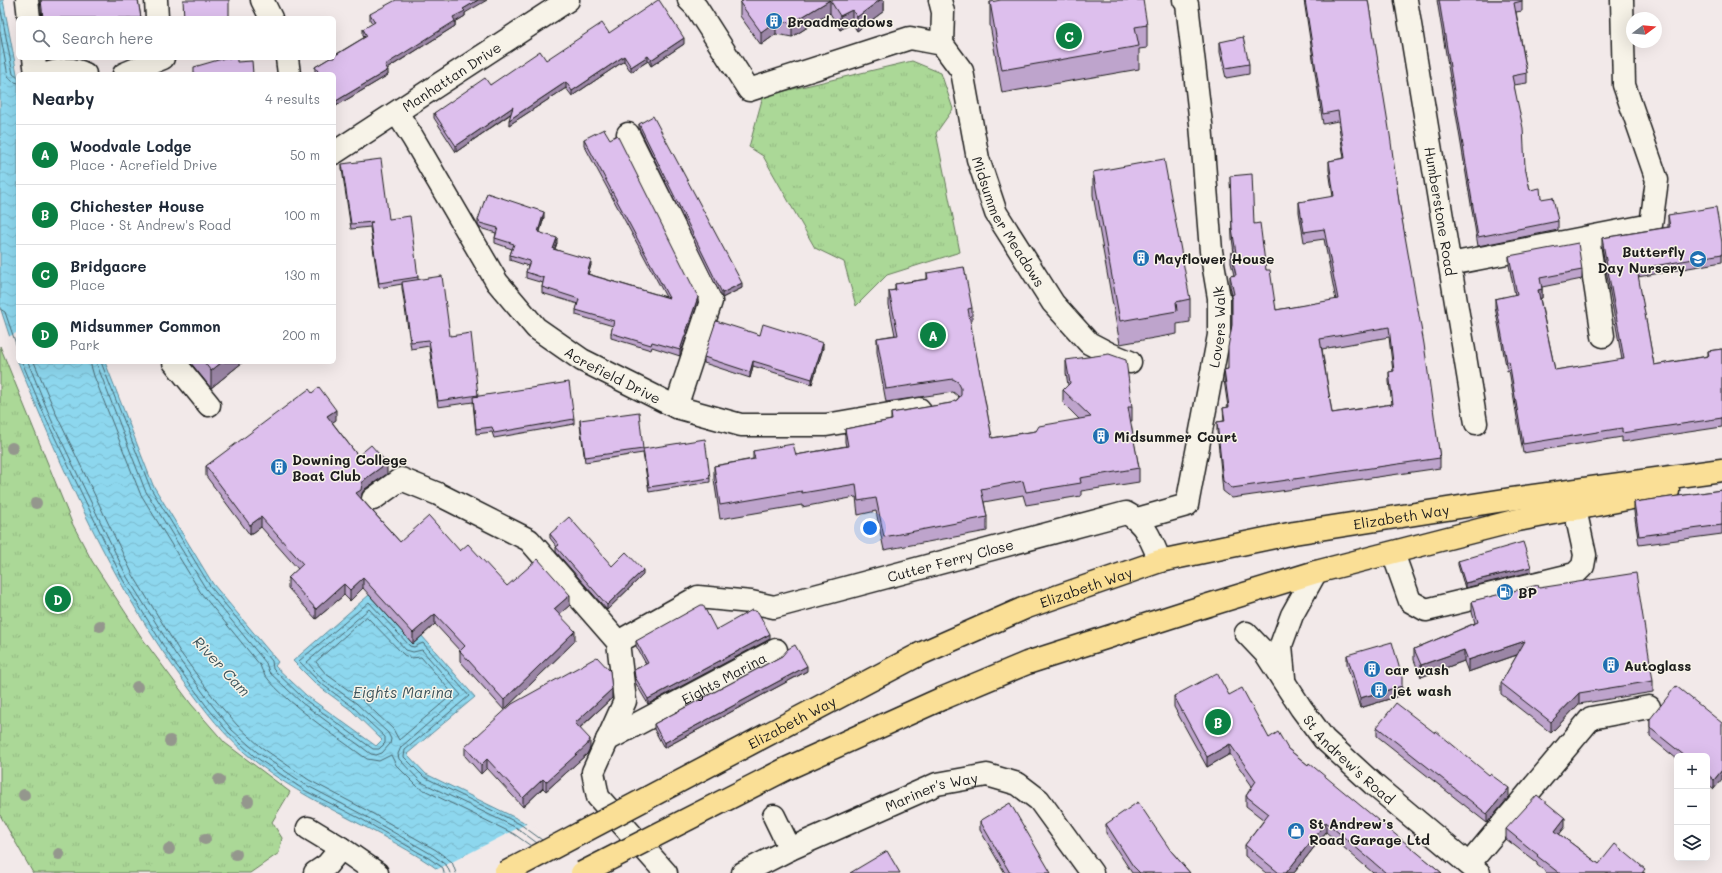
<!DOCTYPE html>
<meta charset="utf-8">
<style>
body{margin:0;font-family:Mali,sans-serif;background:#f2f2f3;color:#1f2937}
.controls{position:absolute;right:12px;bottom:12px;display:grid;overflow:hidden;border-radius:6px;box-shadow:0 4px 16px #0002}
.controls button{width:36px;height:36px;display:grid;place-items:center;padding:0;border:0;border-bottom:1px solid #e0e1e3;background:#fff;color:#1f2937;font:20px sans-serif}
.compass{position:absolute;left:1626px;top:12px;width:36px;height:36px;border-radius:50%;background:#fff;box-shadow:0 4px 16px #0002;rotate:74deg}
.you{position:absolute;left:870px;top:528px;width:14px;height:14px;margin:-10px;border:3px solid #fff;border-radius:50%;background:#1a73e8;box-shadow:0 0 0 6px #1a73e833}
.badge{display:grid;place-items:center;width:26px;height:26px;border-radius:50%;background:#0b8043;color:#fff;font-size:13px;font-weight:700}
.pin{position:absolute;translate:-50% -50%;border:2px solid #fff;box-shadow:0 1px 4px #0006}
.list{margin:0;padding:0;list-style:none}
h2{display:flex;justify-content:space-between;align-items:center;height:52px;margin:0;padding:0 16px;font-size:17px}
h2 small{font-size:13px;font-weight:400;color:#747a83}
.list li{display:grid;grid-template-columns:26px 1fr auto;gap:12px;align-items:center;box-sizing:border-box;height:60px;padding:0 16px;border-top:1px solid #e0e1e3}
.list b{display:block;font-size:15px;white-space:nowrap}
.list p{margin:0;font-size:13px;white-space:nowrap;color:#747a83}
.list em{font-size:13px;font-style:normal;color:#747a83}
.icon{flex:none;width:22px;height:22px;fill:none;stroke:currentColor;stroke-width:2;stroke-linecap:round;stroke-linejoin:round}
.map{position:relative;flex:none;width:1722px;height:873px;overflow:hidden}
.search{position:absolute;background:#fff;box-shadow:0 4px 16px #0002;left:16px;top:16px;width:320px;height:44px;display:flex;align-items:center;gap:10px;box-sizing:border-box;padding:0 14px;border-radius:6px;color:#747a83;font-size:15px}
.panel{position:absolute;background:#fff;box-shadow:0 4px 16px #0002;left:16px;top:72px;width:320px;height:292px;border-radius:6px}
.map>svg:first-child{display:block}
</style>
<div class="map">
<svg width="1722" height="873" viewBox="0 0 1722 873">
<defs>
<pattern id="grass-tufts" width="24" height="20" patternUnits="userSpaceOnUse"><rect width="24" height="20" fill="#abd897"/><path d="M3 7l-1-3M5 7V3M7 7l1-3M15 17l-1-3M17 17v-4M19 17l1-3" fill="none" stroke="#93b982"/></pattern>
<pattern id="water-waves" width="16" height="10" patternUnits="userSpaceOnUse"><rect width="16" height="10" fill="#8dd7ee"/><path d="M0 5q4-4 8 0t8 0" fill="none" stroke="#79b8cc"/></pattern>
</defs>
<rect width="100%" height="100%" fill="#f2e9e9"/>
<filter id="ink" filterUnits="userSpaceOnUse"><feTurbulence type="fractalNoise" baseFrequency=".025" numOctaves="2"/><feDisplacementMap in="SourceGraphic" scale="8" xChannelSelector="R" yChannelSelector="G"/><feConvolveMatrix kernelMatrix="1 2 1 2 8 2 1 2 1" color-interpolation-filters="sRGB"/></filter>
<g filter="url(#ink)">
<path fill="url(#grass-tufts)" stroke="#647a5a" d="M912 61 941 73 953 109 936 133 960 252 887 275 856 306 844 262 815 248 763 156 749 147 763 96Z
M0 346 72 523 92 561 142 638 191 704 225 743 290 792 272 822 282 838 279 853 250 873H33L0 815Z"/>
<path fill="url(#water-waves)" stroke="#608c9a" d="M0 0H3L18 79V362L0 307Z
M18 362H105L153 485 213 584 278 662 275 666 307 696 376 746 382 740 351 710 317 685 293 661 369 595 412 643 422 636 475 697 407 754 426 774 522 821 573 859 443 873C382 829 308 805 251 758 224 736 205 710 185 683 113 586 64 473 18 362Z"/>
<path fill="#f2e9e9" d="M18 332V353L14 355 8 337Z
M528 823 574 857 591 873H439L436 870Z"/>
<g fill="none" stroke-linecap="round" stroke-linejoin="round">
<path stroke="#496770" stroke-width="1" d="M0 5 13 74 18 78
M0 32 8 76 12 81 18 83
M0 309 5 312 18 350
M22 362 47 421 123 580 171 658 208 708 229 733 254 756 304 790 363 820 430 859 443 868 444 873
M28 362 51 419 127 577 176 655 212 705 232 730 257 752 306 785 365 816 433 855 447 866 450 873
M34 362 57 416 133 575 180 652 216 701 237 725 261 747 309 780 368 811 436 850 452 862 456 873
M90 362 94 376 140 493 201 593 260 665C265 689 345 743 367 759L379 761 391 755 396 765 418 787 514 834 531 846
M96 362 145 490 206 589 266 663 269 672 302 703 371 754 376 755 382 753 390 744 391 739 388 733 356 703 322 679 307 662 369 609 406 650 413 652 422 650 461 695 401 747 398 754 399 759 421 782 517 828 537 843
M101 362 150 487 210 586 272 661 273 669 304 699 373 749H379L385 743V737L353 707 319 682 299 661 369 602 410 646 414 647 423 643 469 696 405 750 404 757 424 777 520 824 542 840
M367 617 404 655 411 658 421 657 453 694 399 740 393 729 361 699 326 674 316 662Z"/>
<g stroke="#1c1c1c" stroke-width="25">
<g id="minor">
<path d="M27 0 29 18"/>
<path d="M156 0 157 18"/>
<path d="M262 0 271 18"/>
<path id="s1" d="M689 0 696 7 749 90 910 38 942 44 962 71 978 159 996 213 1053 303 1089 343 1110 354 1130 362"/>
<path d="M940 0 943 12 942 44"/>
<path id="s2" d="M1406 0 1476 423"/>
<path d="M34 58 36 74"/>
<path d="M287 58 289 74"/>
<path d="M46 74C61 70 71 67 85 74"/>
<path d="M124 74 163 58"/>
<path id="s3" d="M397 113 413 138 497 282 536 328 582 360 676 407 741 425H826L919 409"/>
<path d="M628 134 711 301 676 407"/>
<path id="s4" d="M334 153 568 0"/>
<path d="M1588 238 1603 336"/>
<path d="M1450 264 1651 225 1657 180 1624 85 1622 0"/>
<path d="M174 362 209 405"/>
<path d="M373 499 401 479 438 494 529 540 618 642 625 701 593 772 598 797 666 873"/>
<path id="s5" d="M1137 519 1187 505 1219 335V298L1211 251 1201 124 1187 4 1184 0"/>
<path d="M1393 553 1410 601 1426 610 1575 574 1583 566 1585 555 1575 509"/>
<path id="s6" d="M1246 633 1266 654 1301 708 1324 739 1373 784 1479 873"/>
<path id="s7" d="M618 642 698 597 751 602 774 607 1126 513C1146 523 1152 542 1160 561"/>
<path d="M1284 678 1281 645 1292 615 1316 572"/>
<path id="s8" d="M607 740 776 650"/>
<path d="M774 816 790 849"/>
<path d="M308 828 341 848 377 873"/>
<path d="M1469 864 1591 718 1649 707"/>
<path d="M315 873 327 865 341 848"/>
<path id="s9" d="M743 873 790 849 937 784 987 775 1018 784 1039 800 1092 873"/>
</g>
</g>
<g stroke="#1c1c1c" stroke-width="25">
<g id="major">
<path id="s10" d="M920 654 1027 607 1160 561 1294 533 1511 499 1722 470"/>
<path d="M941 699 1027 663 1186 612 1316 572 1518 520 1668 491"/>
</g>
</g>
<use href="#minor" stroke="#f7f3e8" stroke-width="22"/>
<use href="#major" stroke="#fadf96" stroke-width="22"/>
<g stroke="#1c1c1c" stroke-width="25" stroke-linecap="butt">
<g id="major-bridge">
<path id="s11" d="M505 873 920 654"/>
<path d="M582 873 786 769 941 699"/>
</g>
</g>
<use href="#major-bridge" stroke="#fadf96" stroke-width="22"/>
</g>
<g fill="#94978d">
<circle cx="12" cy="448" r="6"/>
<circle cx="36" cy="503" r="6"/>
<circle cx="100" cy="626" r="6"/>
<circle cx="137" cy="687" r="6"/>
<circle cx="170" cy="741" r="6"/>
<circle cx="219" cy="780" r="6"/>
<circle cx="24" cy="795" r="6"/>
<circle cx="248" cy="801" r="6"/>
<circle cx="205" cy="839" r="6"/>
<circle cx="169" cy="849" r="6"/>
<circle cx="59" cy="854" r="6"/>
<circle cx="236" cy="854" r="6"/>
</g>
<path fill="#bea4cc" stroke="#1c1c1c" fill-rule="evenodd" d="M40 0H138L141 18H42Z
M741 0H884V11L857 31 852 23 840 30 830 13 792 37 776 34 761 45 740 16V3L742 2Z
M1304 0H1368L1399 202 1440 458V468L1232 498 1223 491 1217 431V422L1224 421 1223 408 1228 407 1224 380V370L1228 369 1232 325V295L1230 286V276L1234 275 1231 263V253H1234L1232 238 1230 176 1254 224 1276 310 1336 300 1324 239 1304 242 1299 212V202L1333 197 1329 170V161L1344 158 1338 121 1323 124ZM1389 337 1393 372H1389V382L1392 404 1332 413 1322 349Z
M1437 0H1522V11L1516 12 1527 73V83L1514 85 1525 167 1530 190 1541 199 1558 221V230L1478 246Z
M990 2 1147 25V48L1139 49V69L1002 93 990 25Z
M465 13V16L455 22V26L387 69 388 75 336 106 334 103V74H316L315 72V67L365 37 363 35V29L373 24 370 20V14Z
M609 33 684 44 651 66 648 61 631 72 624 61 572 96 566 88 509 125 511 114 456 152 434 118V113L490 85Z
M1220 42 1249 64V74L1226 78 1220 52Z
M47 58H62L47 61Z
M70 58H86L80 59Z
M639 124 742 288 722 298 639 128Z
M584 139 698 302 680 356 652 347 651 350 611 338V333L613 326 576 315V310L578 304 542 293V287L543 283 526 278V272L528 266 510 260V255L512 249 495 243V238L496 233 480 228 478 225V220L544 217 540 232 557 243 555 249 591 265 588 274 666 297 584 145Z
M342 164 389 219 418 277V279L450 336 478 395V396L574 419V424L494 438 492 432 476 434 473 402 438 407 429 346 411 349 402 288V284L379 288 370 227 351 229 342 169Z
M1093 172 1190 299V322L1177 324V334L1120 344 1093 195Z
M1668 215 1722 243V262L1638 277 1654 365 1708 356V351L1722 349V427L1622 442V437L1523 453 1509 370 1507 371 1495 307V299L1515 295 1509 265V256L1582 270V279L1542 287V298H1540L1555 370 1622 360 1602 247V238L1668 227Z
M927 273 972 308V321L970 322 992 438 1036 431 1079 419 1063 403V390L1068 385 1066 373V360L1132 407V421H1130L1139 468V482L1081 491V496L1026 505 1023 495 984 502 987 517V531L884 550 876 511 858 515 856 497 802 507V505L720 519 714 479V466L753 459V451L796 455 846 446 845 442V429L891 420V413L951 403 957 400 959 397 958 396 953 392 886 402 877 352V338L895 335 889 305V291L895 290V284L927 279Z
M760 335 823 348 812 384 753 366 750 378 704 363V357Z
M190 362H243L211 388Z
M312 393 336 420 332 422 358 456 387 474 365 489 362 493 361 498 400 542 460 551 507 586 570 605 559 614 575 641 504 710 460 661V651L435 624 413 644 363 588 350 601 344 595 316 619 288 588V578L298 569 261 527 250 535 206 476V466Z
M580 420 643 449 710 478V482L649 492 643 453 585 462 580 425Z
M1722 490V534L1639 545 1634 512V502Z
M550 534 612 566 643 575 607 610 556 552V547H557L550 538Z
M1458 561 1531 572 1465 588 1458 565Z
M1539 588 1653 681V692L1579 704 1551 733 1501 694V683L1517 655 1468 672 1464 661 1421 677 1414 660V649L1475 623 1472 612V601Z
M716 630 770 639 648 704 635 682 634 670 646 664 636 646V641Z
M1347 655 1402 695 1360 708 1347 665Z
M782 656 807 671 664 748 654 729V724Z
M1229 695 1269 738 1288 749 1308 765 1442 873H1373L1326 832 1294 873H1266L1245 856V845L1264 820 1246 806V796L1252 786 1230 754 1207 767 1174 707V696Z
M612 698 580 728 590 748 587 754 546 791 543 788 523 807 487 768 481 774 465 756V747Z
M1650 719 1722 723 1714 789 1707 783V756H1677V759L1650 737Z
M1377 727 1509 797 1487 823 1377 736Z
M980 821 1051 873H1005L980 830Z
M1106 824 1171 851 1190 873H1132L1106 833Z
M1565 827 1559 834 1599 864 1645 873H1547L1537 865V863L1506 839V829Z"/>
<path fill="#9b86a6" stroke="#1c1c1c" d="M478 0H487L465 13V16L455 22V26L385 70V65L453 17 463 9Z
M830 0V13L792 37V23Z
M880 0H884V11L857 31V17Z
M852 10V23L840 30V16Z
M776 21V34L761 45V32Z
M684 38V44L651 66V60Z
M624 56V61L572 96V91Z
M648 56V61L631 72V67Z
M388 70V75L336 106V101Z
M566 82V88L509 125V120Z
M513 107V112L456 152V146Z
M544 212V217L538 237V232Z
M557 238V243L553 254V249Z
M591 260V265L587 279V274Z
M742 283V288L722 298V293Z
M1542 289V298L1538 299V290Z
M698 297V302L680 356V350Z
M823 343V348L812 384V379Z
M753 361V366L750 378V372Z
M222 362H243L211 388V371Z
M336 410V420L327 426V416Z
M387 463V474L365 489 362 493 361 500 356 493 362 483 365 479Z
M261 517V527L250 535V525Z
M1531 567V572L1465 588V583Z
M643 570V575L607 610V605Z
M363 578V588L350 601V590Z
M344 584V595L316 619V609Z
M570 595V605L554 619V609Z
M435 614V624L413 644V633Z
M575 631V641L504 710V700Z
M770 634V639L648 704V699Z
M1525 641V652L1468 672V660Z
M1464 650V661L1421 677V665Z
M807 666V671L664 748V743Z
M1402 686V695L1360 708V698Z
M612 689V698L575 732V723Z
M1579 693V704L1551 733V722Z
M590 739V748L587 754 546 791V782Z
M1230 744V754L1207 767V757Z
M487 759V768L481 774V765Z
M1722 770V779L1714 789V780Z
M543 779V788L523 807V798Z
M1509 788V797L1487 823V814Z
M1565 818V827L1555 840V831Z
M1326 822V832L1294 873H1286Z"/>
<path fill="#ddbfed" stroke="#1c1c1c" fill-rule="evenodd" d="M41 0H138L141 18H43Z
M183 0H229V18H184Z
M396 0H478L463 9 465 11 453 17 455 21 385 65 388 70 336 101 334 98V74H320L315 67 330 58H334V56L367 36 363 29 375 22 370 14Z
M658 0H659L684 38 651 60 648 56 631 67 624 56 572 91 566 82 509 120 513 107 456 146 434 113 485 78 490 85 540 51 546 60 602 23 609 33Z
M744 0H830L792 23 776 21 761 32 740 3Z
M830 0H880L857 17 852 10 840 16Z
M1001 0H1143L1147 25 1135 27 1139 46 1002 70 990 2Z
M1305 0H1368L1390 135 1399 202 1424 344 1440 458 1232 488 1223 481 1217 422 1225 421 1223 408 1229 407 1224 370 1228 369V347L1232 325V295L1234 294 1230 276 1236 275 1231 253H1236L1232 228 1230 176 1252 174 1254 224 1260 223 1266 270H1270L1276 310 1338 299 1324 229 1304 232 1299 202 1334 196 1329 161 1345 158 1338 111 1323 114ZM1389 327 1394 371 1389 372 1393 404 1332 413 1320 339Z
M1439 0H1522V1L1514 3 1527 73 1512 76 1523 128 1525 167 1530 190 1540 188 1541 199 1553 197 1558 221 1478 237Z
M1243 37 1249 64 1226 68 1220 42Z
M225 58H237V62L252 61 253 74H194V67Z
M653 116 742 283 722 293 639 124Z
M604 129 610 139 617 135 698 297 680 350 652 342 651 345 611 333 614 321 576 310 579 299 542 287 544 278 526 272 530 261 510 255 514 244 495 238 498 228 480 223 478 220 487 193 544 212 538 232 557 238 553 249 591 260 587 274 669 298 584 139Z
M381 159 389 219 410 216 418 277 379 283 370 222H373L351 224 342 164Z
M1164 159 1190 299 1176 302 1177 311 1120 321 1093 172Z
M1716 207 1722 243V254L1637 269 1654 365 1709 356 1708 351 1722 349V418L1622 433V428L1523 444 1509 361 1507 362 1495 299 1517 294 1509 256 1578 243 1582 270 1540 278 1542 289 1538 290 1555 370 1624 359 1602 238 1670 227 1668 215Z
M964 267 972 308 968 309 992 438 1036 431 1039 426 1091 417 1063 390 1070 383 1066 360 1109 354 1126 360 1132 407H1128L1139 468 1080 478 1081 483 1026 492 1023 481 981 489 987 517 884 537 876 498 858 501 856 484 802 493V491L720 505 714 466 755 459 753 451 793 444 796 455 848 446 845 429 892 420 891 413 951 403 957 400 961 395V388L958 382 953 379 886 389 877 338 898 335 889 291 896 290 895 284 928 279 927 273Z
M442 276 450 336 471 333 478 395 438 401 429 340 411 342 402 282Z
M716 321 760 335 763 324 823 343 812 379 753 361 750 372 704 357Z
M204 362H222L211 371Z
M569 382 574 419 494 433 492 427 476 429 473 397Z
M319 387 336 410 327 416 358 456 371 445 387 463 365 479 362 483 361 490 356 493 400 542 429 516 460 551 468 544 507 586 538 559 570 595 554 609 575 631 504 700 460 651 465 646 435 614 413 633 363 578 350 590 344 584 316 609 288 578 303 564 261 517 250 525 206 466 309 389 312 393Z
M639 412 643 449 705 439 710 478 649 487 643 449 585 457 580 420Z
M1722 490V525L1639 536 1634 502Z
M569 517 612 566 626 552 643 570 607 605 556 547 559 545 550 534Z
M1523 542 1531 567 1465 583 1458 561Z
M1636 573 1653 681 1579 693 1551 722 1501 683 1525 641 1468 660 1464 650 1421 665 1414 649 1478 622 1472 601 1538 585 1539 588Z
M701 605H703L716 630 752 610 758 612 770 634 648 699 635 677 634 670 648 663 636 641Z
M1392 642 1402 677V686L1360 698 1347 655Z
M795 645 807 666 664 743 654 724 782 656 788 649Z
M597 657 610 671 612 689 575 723 590 739 587 745 546 782 543 779 523 798 487 759 481 765 465 747 512 704Z
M1217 673 1229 695 1242 688 1269 738 1278 732 1288 749 1308 765 1309 763 1442 873H1386L1326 822 1286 873H1279L1245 845 1269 814 1246 796 1256 781 1230 744 1207 757 1174 696Z
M1676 686 1722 723V770L1714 780 1707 774V756H1685L1650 728V719Z
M1396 703 1435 733 1436 731 1489 775 1490 774 1509 788 1487 814 1377 727Z
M1537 795 1565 818 1555 831 1599 864 1615 844 1645 869 1642 873H1559L1537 856 1538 855 1506 829Z
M1138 802 1171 851 1190 873H1140L1133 866 1106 824Z
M1010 803 1051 873H1010L980 821Z
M887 851 900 873H850Z"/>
</g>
<defs>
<g id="building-disc" transform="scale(0.9)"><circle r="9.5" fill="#1f6fb2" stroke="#f7f3e8"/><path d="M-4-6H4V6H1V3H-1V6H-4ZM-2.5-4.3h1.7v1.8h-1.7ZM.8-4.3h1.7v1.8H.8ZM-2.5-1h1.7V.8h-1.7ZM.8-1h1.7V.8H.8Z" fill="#fff"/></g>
<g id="school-disc" transform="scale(0.9)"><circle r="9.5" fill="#1f6fb2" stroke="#f7f3e8"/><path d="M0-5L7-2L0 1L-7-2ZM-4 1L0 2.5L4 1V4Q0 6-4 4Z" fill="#fff"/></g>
<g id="fuel-disc" transform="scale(0.9)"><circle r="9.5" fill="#1f6fb2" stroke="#f7f3e8"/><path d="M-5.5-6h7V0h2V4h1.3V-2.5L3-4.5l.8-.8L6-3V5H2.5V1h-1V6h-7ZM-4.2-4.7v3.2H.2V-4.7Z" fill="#fff"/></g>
<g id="shop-disc" transform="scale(0.9)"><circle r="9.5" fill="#1f6fb2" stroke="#f7f3e8"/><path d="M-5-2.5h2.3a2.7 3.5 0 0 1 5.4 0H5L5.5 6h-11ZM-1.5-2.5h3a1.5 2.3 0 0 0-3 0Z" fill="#fff"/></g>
</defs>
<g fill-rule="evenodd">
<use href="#building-disc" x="774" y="21"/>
<use href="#building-disc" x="1141" y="258"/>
<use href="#school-disc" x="1698" y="259"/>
<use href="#building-disc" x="1101" y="436"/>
<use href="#building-disc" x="279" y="467"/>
<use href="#fuel-disc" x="1505" y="592"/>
<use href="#building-disc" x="1611" y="665"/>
<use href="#building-disc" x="1372" y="669"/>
<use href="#building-disc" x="1379" y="690"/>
<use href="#shop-disc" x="1296" y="831"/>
</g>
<g text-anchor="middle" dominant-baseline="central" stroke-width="3" stroke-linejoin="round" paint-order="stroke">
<g font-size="14" font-weight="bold" fill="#1c1c1c" stroke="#f7f3e8" text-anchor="start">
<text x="787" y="21">Broadmeadows</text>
<text x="1685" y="251" text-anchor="end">Butterfly<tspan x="1685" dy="16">Day Nursery</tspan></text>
<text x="1154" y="258">Mayflower House</text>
<text x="1114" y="436">Midsummer Court</text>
<text x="292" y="459">Downing College<tspan x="292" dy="16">Boat Club</tspan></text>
<text x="1518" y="592">BP</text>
<text x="1624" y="665">Autoglass</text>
<text x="1385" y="669">car wash</text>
<text x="1392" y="690">jet wash</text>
<text x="1309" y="823">St Andrew’s<tspan x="1309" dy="16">Road Garage Ltd</tspan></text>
</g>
<g font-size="14" fill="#1c1c1c" stroke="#f7f3e8">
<text stroke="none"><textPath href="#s4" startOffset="140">Manhattan Drive</textPath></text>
<text stroke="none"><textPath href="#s2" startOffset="214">Humberstone Road</textPath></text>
<text stroke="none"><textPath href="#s1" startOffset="503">Midsummer Meadows</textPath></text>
<text stroke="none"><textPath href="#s5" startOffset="233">Lovers Walk</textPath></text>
<text stroke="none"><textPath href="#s3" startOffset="347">Acrefield Drive</textPath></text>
<text stroke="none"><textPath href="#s10" startOffset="503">Elizabeth Way</textPath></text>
<text stroke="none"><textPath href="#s7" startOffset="351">Cutter Ferry Close</textPath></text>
<text stroke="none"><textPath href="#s10" startOffset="179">Elizabeth Way</textPath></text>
<text stroke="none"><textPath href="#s8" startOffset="132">Eights Marina</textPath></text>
<text stroke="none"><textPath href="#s11" startOffset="324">Elizabeth Way</textPath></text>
<text stroke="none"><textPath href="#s6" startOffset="164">St Andrew's Road</textPath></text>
<text stroke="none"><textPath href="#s9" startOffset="206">Mariner's Way</textPath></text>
</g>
<g font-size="15" font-style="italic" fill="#3e545b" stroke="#f7f3e8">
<text transform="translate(222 666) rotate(47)">River Cam</text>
<text x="403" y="692">Eights Marina</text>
</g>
</g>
</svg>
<div class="controls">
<button>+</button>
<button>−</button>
<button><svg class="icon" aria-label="layers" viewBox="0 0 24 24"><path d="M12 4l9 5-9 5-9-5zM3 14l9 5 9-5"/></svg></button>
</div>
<svg class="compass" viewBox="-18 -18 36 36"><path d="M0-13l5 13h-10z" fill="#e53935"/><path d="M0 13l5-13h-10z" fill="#747a83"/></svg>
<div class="you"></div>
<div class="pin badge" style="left:933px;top:335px">A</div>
<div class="pin badge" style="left:1218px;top:722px">B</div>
<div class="pin badge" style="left:1069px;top:36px">C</div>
<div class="pin badge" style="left:58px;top:599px">D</div>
<div class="search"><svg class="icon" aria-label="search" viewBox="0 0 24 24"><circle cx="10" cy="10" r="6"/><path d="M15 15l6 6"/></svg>Search here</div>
<section class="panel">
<h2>Nearby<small>4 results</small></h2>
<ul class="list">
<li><span class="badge">A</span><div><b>Woodvale Lodge</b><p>Place · Acrefield Drive</p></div><em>50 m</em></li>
<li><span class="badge">B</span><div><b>Chichester House</b><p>Place · St Andrew's Road</p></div><em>100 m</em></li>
<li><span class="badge">C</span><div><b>Bridgacre</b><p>Place</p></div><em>130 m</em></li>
<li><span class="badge">D</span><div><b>Midsummer Common</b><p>Park</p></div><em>200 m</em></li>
</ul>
</section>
</div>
